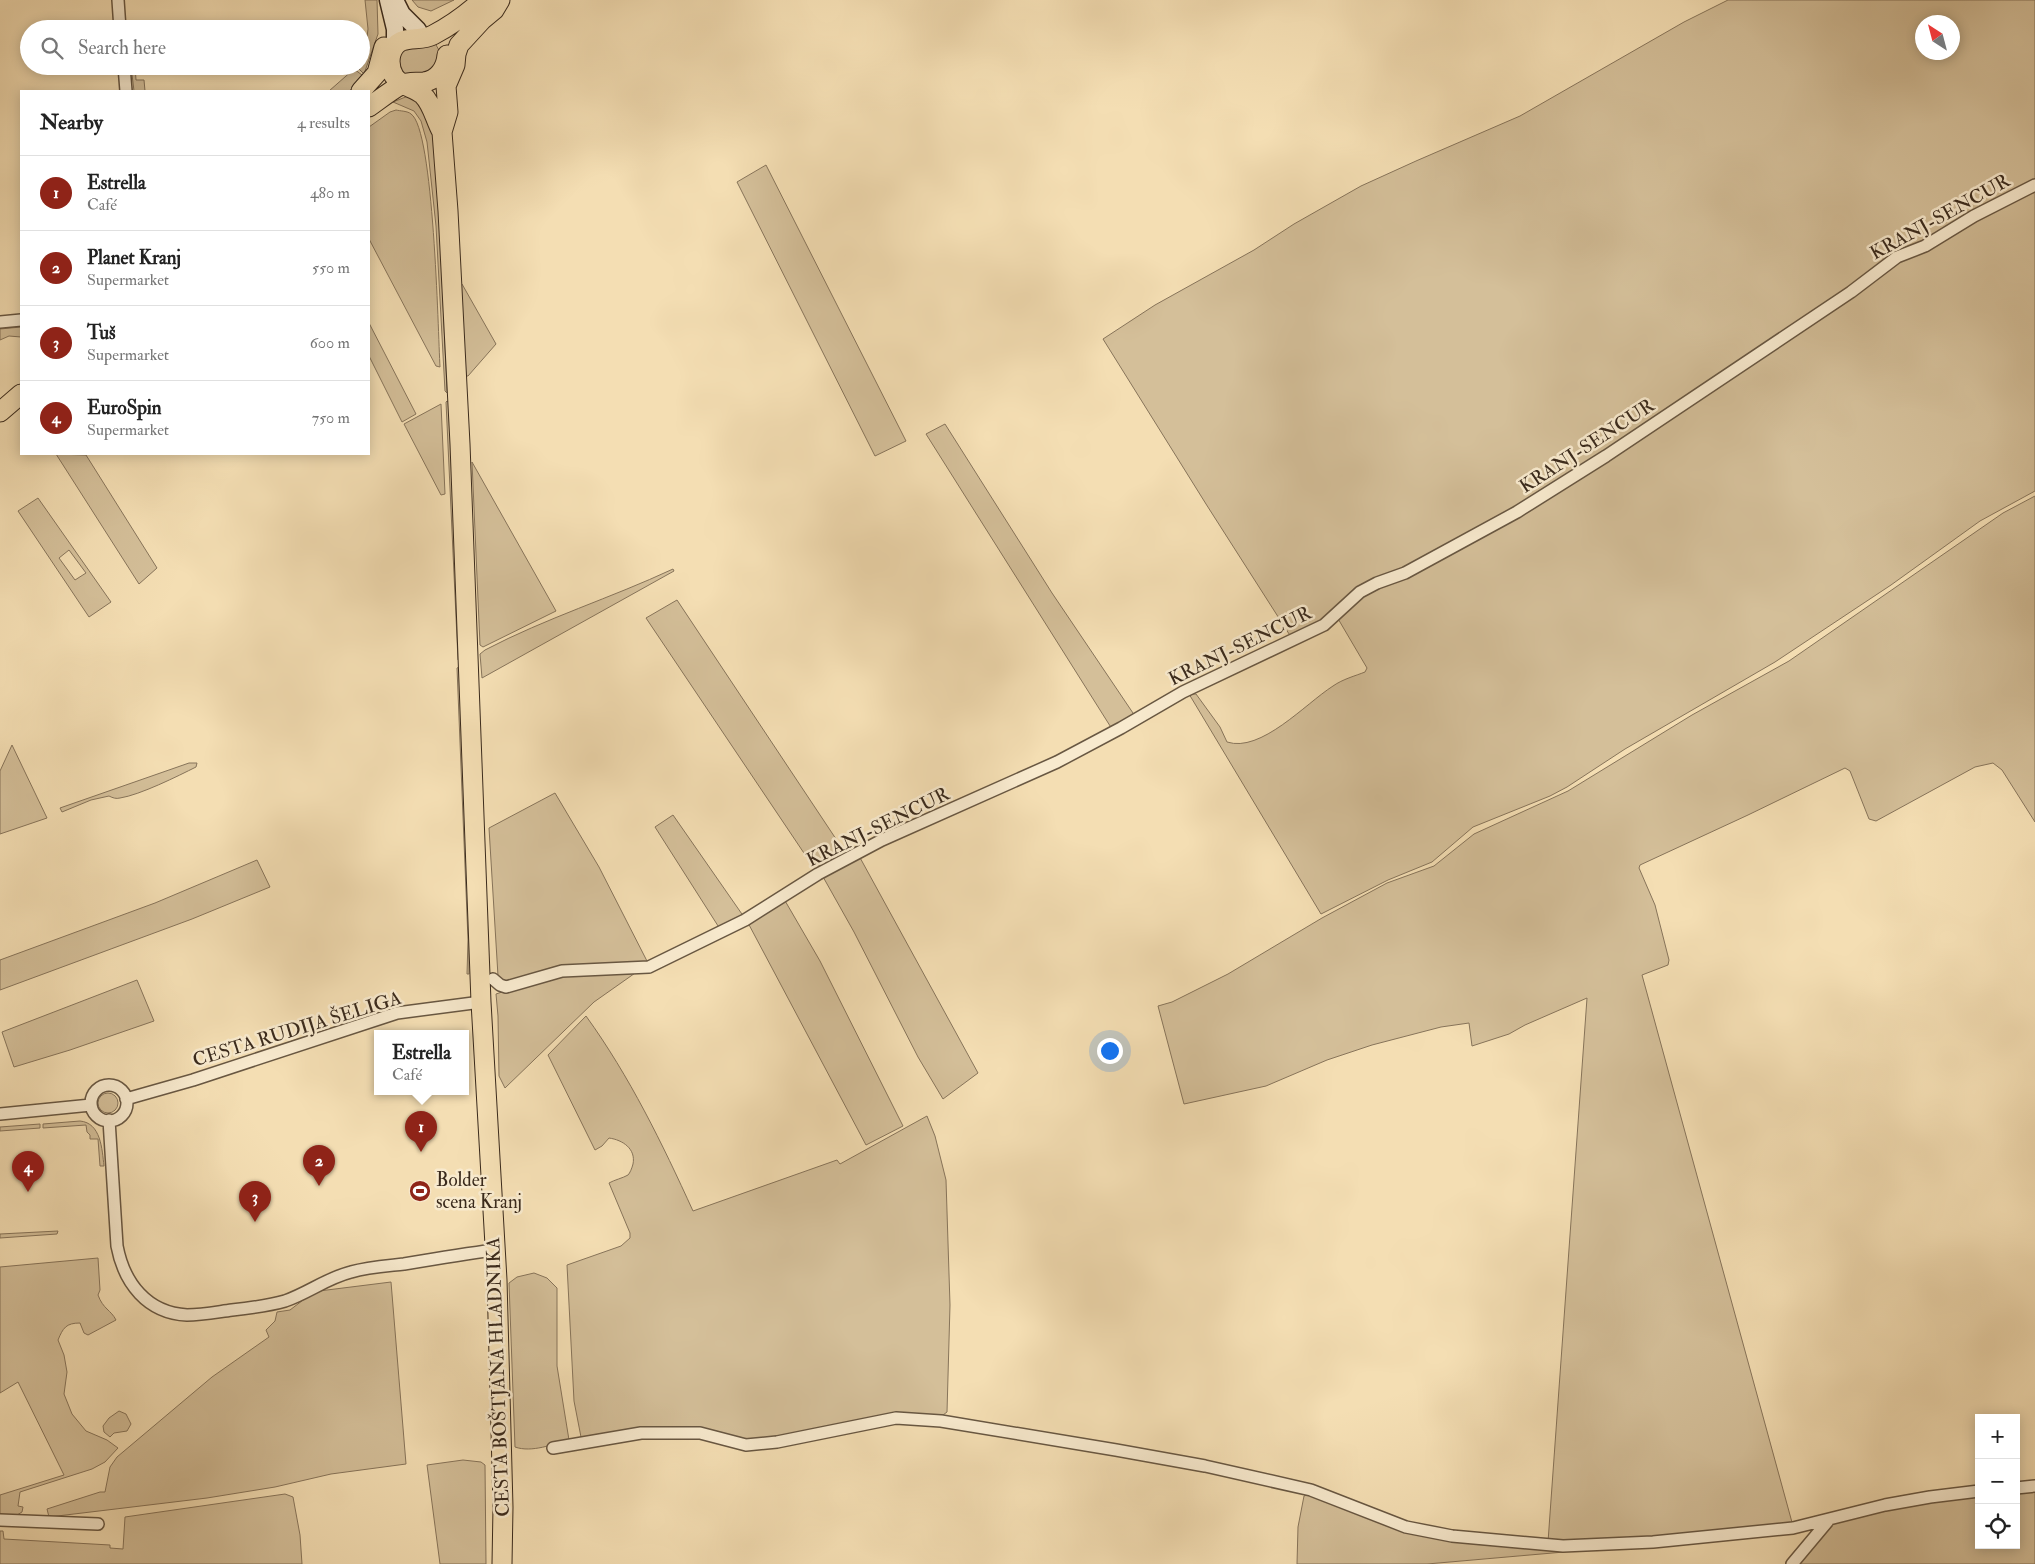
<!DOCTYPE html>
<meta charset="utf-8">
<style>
body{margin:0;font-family:"IM FELL Double Pica",serif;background:#f6f6f6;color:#222}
.controls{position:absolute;right:15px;bottom:15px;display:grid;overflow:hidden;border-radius:0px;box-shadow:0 2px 12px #0003}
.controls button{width:45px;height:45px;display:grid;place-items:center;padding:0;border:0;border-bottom:1px solid #e0e0e0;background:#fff;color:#222;font:25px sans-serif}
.compass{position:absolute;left:1915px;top:15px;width:45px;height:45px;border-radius:50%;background:#fff;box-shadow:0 2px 12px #0003;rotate:324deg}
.you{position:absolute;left:1109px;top:1050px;width:18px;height:18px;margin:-12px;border:4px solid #fff;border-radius:50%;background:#1a73e8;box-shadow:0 0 0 8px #1a73e833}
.badge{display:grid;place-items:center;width:32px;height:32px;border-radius:50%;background:#8f2418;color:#fff;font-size:16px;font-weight:700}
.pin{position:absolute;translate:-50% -41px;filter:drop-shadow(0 1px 2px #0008)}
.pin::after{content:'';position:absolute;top:26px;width:18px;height:15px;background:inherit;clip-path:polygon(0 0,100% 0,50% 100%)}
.popup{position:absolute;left:374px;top:1030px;width:95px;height:65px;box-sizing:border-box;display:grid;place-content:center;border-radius:0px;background:#fff;filter:drop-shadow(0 1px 4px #0005);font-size:16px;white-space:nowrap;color:#767676}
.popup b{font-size:19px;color:#222}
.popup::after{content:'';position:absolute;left:50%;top:100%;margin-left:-10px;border:10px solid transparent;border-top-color:#fff}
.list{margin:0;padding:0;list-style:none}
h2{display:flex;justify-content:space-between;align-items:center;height:65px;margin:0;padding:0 20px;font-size:21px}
h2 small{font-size:16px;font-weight:400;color:#767676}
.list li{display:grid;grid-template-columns:32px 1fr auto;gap:15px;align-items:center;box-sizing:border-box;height:75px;padding:0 20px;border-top:1px solid #e0e0e0}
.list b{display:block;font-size:19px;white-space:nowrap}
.list p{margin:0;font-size:16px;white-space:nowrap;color:#767676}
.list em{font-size:16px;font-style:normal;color:#767676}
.icon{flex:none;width:28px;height:28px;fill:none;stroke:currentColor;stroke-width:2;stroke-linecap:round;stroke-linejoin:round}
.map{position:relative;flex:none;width:2035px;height:1564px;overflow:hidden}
.search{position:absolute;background:#fff;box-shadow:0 2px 12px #0003;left:20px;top:20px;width:350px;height:55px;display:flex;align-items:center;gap:12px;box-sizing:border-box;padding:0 18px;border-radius:28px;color:#767676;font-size:19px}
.panel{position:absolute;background:#fff;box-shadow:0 2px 12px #0003;left:20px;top:90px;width:350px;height:365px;border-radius:0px}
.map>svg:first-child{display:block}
</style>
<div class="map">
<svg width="2035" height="1564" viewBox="0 0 2035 1564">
<rect width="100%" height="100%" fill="#f4deb3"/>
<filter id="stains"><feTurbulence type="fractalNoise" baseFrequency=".004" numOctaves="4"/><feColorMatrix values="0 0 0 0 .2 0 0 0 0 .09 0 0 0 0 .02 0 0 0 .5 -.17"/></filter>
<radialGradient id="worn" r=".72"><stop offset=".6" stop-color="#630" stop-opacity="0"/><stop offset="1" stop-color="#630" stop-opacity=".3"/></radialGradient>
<path fill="#d4bf99" stroke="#87745a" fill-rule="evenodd" d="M365 0H377L378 34 364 74 356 66H361V50L367 37 368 29Z
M412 0H454L431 11 418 7Z
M1728 0H2035V491L1980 521 1891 585 1775 662 1625 749 1567 787 1550 796 1473 827 1432 862 1388 880 1321 914 1189 694H1196L1220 727 1227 742C1261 753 1305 704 1333 686 1343 679 1355 676 1365 672L1367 668 1337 617 1330 615 1291 637 1206 504 1103 339 1155 305 1254 250 1294 224 1361 186 1416 161 1520 116 1684 22ZM1922 22H1952V52H1922Z
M435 43 440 52 434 71 401 76 397 53 400 48Z
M131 66H135L136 80H144L145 91H134Z
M354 69 362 75 361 80 349 91H329Z
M408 96 419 99 436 139 447 393 445 391 436 226 427 142 421 121 414 111 393 102Z
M396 110C400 111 408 111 411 114 434 129 438 331 440 367L436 366 369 239V127L390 112Z
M766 165 906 441 875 456 737 182Z
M459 284H462L496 344 468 376H466Z
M369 323 416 414 402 422 369 356Z
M21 327V337L9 336 0 340V329Z
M447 401 449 402 460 659 458 660 446 402Z
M441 404 445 494 441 495 404 424Z
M945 424 1052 593 1135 716 1112 729 926 434Z
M56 454 86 455 157 568 139 584Z
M472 462 556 611 483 647 480 645Z
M2035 496V822L2002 770 1993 763 1975 767 1876 821 1869 819 1850 771 1845 768 1748 815 1640 865 1639 868 1655 905 1669 960 1668 965 1642 975 1793 1526 1681 1536 1548 1542 1587 998 1525 1025 1509 1034 1472 1046 1469 1023 1441 1027 1372 1045 1327 1060 1266 1086 1184 1104 1158 1006 1172 1002 1228 974 1322 918 1387 883 1434 866 1474 834 1568 791 1692 715 1789 661 2003 513Z
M38 498 111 602 89 617 18 511ZM69 550 86 573 75 580 59 558Z
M673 569 674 571 482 678 480 654 485 650C546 618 611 598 673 569Z
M677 600 846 854 816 871 646 618Z
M459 667 461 669 469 909V974H467L468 940 457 668Z
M12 745 47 818 0 834V771Z
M189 763H197L196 767C178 776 140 795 120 798 116 799 113 798 109 796L91 800 62 812 60 808Z
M555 793 599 867 648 963 508 984 498 976 489 828Z
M673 815 744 917 720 929 655 827Z
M858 854 978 1073 943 1099 918 1057 854 932 822 875Z
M257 860 270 887 192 919 0 990V960L155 903Z
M784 899 820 961 903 1126 866 1145 747 921Z
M638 971 594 1002 505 1088 499 1076 498 1016 496 994 550 976Z
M137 980 154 1021 70 1050 14 1067 2 1032Z
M586 1016C630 1077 662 1143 693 1211L837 1160 840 1164 927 1116 935 1136 946 1180 950 1305 947 1412 939 1418 879 1425 777 1447 701 1437 607 1435 581 1437 574 1401 567 1265 621 1246 630 1238V1233L609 1183C614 1180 623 1178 628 1175 630 1173 632 1168 633 1164 636 1149 623 1140 609 1138L602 1146 595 1150 548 1055Z
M98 1103a10 10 0 1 1 20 0a10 10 0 1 1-20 0Z
M80 1121C101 1123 102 1149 104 1166H100L98 1139H90V1135L87 1132 86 1125 43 1128V1124Z
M40 1124V1128L0 1131V1127Z
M58 1231 57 1234 0 1238V1234Z
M98 1258 100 1290 98 1295C103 1309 111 1310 116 1320L88 1335 84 1333 80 1323C66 1323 63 1328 58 1340L64 1355 67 1372 64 1394 72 1414 86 1431 107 1440 118 1448 105 1462 92 1469 20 1492 18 1506 23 1507 22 1512 17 1515H0V1495L64 1475 18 1382 0 1393V1267Z
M534 1273 547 1278 557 1288V1366L569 1440C553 1444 532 1453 515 1447L509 1283 517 1277Z
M391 1282 406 1464 331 1474 275 1487 207 1498 49 1517 47 1509 100 1492H105L110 1467 117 1457 212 1377 269 1337 266 1330 275 1321 277 1312 290 1310 311 1294 319 1291Z
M119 1411 126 1414 131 1424 127 1431 114 1433 110 1437 104 1432 103 1426 109 1418Z
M463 1460 481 1462 485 1465 486 1564H440L427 1465Z
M2035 1489V1564H1796L1824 1531 1835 1522 1881 1509 1979 1494V1545H2016V1491Z
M285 1494 293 1497 300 1535 302 1564H0V1531H3L4 1539 110 1545V1548L123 1549 125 1517Z
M1308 1494 1413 1532 1559 1549 1564 1552 1427 1564H1297L1298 1527 1304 1496Z"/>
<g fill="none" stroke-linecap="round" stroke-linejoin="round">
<g stroke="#685742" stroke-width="14">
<path id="street" d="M118 0 120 29
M124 66 126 91
M0 322 21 320
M493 979 500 985 506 987 562 971 649 967 745 920 818 874 882 840 1057 762 1121 728 1183 692 1324 625 1360 592 1377 583 1405 573 1517 512 1606 456 1851 292 1897 257 1925 246 1974 216 2035 185
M91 1103a18 18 0 1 1 36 0a18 18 0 1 1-36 0Z
M126 1099 193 1080 397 1013 481 1002
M0 1114 91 1105
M109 1120 117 1246C124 1283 147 1313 187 1315 202 1315 217 1312 232 1310 250 1308 268 1306 285 1301 308 1293 327 1278 351 1272 368 1267 386 1266 404 1264 434 1259 464 1254 494 1250
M553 1448 641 1433H700L746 1445 777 1442 896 1418 941 1421 1116 1450 1205 1466 1311 1490 1406 1527 1452 1536 1563 1546 1653 1542 1793 1528 1885 1505 1930 1497 1979 1491
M2016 1488 2035 1486
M0 1520 98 1524
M1792 1564 1828 1521"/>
</g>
<g stroke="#3a2a1c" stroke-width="19">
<path id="secondary" d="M388 0 395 29V46
M395 0 402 14 418 30"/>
</g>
<g stroke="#3a2a1c" stroke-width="21">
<path id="primary" d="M500 0 494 10 482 20 459 45 456 54 455 65 446 86 448 112 442 132 448 211 460 444 481 1002 497 1280 503 1507 502 1564
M361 91 377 73 384 47
M369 107C379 100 390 91 401 85 409 81 415 83 424 82 438 80 446 68 447 55
M442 132C435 120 433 105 423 95 414 87 401 87 394 76 390 69 389 62 391 54 398 32 418 43 433 35 450 26 467 14 481 1
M0 412 21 394"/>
</g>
<use href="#street" stroke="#f8eace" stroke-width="11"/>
<use href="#secondary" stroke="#f8eace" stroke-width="16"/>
<use href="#primary" stroke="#f4deb3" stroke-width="19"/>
</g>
<defs>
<g id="stadium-disc" transform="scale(1.125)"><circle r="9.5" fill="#8f2418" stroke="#f8eace"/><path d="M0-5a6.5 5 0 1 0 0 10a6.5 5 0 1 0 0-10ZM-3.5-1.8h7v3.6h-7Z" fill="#fff"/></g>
</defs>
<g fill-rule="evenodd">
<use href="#stadium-disc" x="420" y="1191"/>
</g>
<g text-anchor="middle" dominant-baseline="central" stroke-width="5" stroke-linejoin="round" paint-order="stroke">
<g font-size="19" fill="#3a2a1c" stroke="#f8eace">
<text transform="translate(1940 217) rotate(-29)">KRANJ-SENCUR</text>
<text transform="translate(1587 446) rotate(-33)">KRANJ-SENCUR</text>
<text transform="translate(1240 646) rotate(-26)">KRANJ-SENCUR</text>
<text transform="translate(878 827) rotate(-26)">KRANJ-SENCUR</text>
<text transform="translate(297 1029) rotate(-17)">CESTA RUDIJA ŠELIGA</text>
<text transform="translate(498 1377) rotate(-92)">CESTA BOŠTJANA HLADNIKA</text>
</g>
<g font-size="19" fill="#3a2a1c" stroke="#f8eace" text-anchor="start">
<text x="436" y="1180">Bolder<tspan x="436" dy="22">scena Kranj</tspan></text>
</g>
</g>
<rect width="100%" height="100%" filter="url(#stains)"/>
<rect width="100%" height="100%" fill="url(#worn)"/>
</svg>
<div class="controls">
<button>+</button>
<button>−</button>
<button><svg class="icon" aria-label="locate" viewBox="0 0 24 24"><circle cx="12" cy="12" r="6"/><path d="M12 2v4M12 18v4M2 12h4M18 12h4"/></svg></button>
</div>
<svg class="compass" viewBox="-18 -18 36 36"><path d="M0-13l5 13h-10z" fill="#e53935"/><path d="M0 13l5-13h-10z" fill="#767676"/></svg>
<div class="you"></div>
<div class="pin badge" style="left:421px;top:1152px">1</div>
<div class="popup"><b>Estrella</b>Café</div>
<div class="pin badge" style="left:319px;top:1186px">2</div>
<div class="pin badge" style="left:255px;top:1222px">3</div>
<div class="pin badge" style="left:28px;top:1192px">4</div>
<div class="search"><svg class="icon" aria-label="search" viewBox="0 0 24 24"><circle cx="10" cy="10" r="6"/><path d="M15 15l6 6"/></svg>Search here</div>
<section class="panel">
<h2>Nearby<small>4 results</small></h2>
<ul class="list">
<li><span class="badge">1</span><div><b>Estrella</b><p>Café</p></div><em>480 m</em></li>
<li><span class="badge">2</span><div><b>Planet Kranj</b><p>Supermarket</p></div><em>550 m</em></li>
<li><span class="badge">3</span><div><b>Tuš</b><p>Supermarket</p></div><em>600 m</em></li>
<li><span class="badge">4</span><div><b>EuroSpin</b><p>Supermarket</p></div><em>750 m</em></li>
</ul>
</section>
</div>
